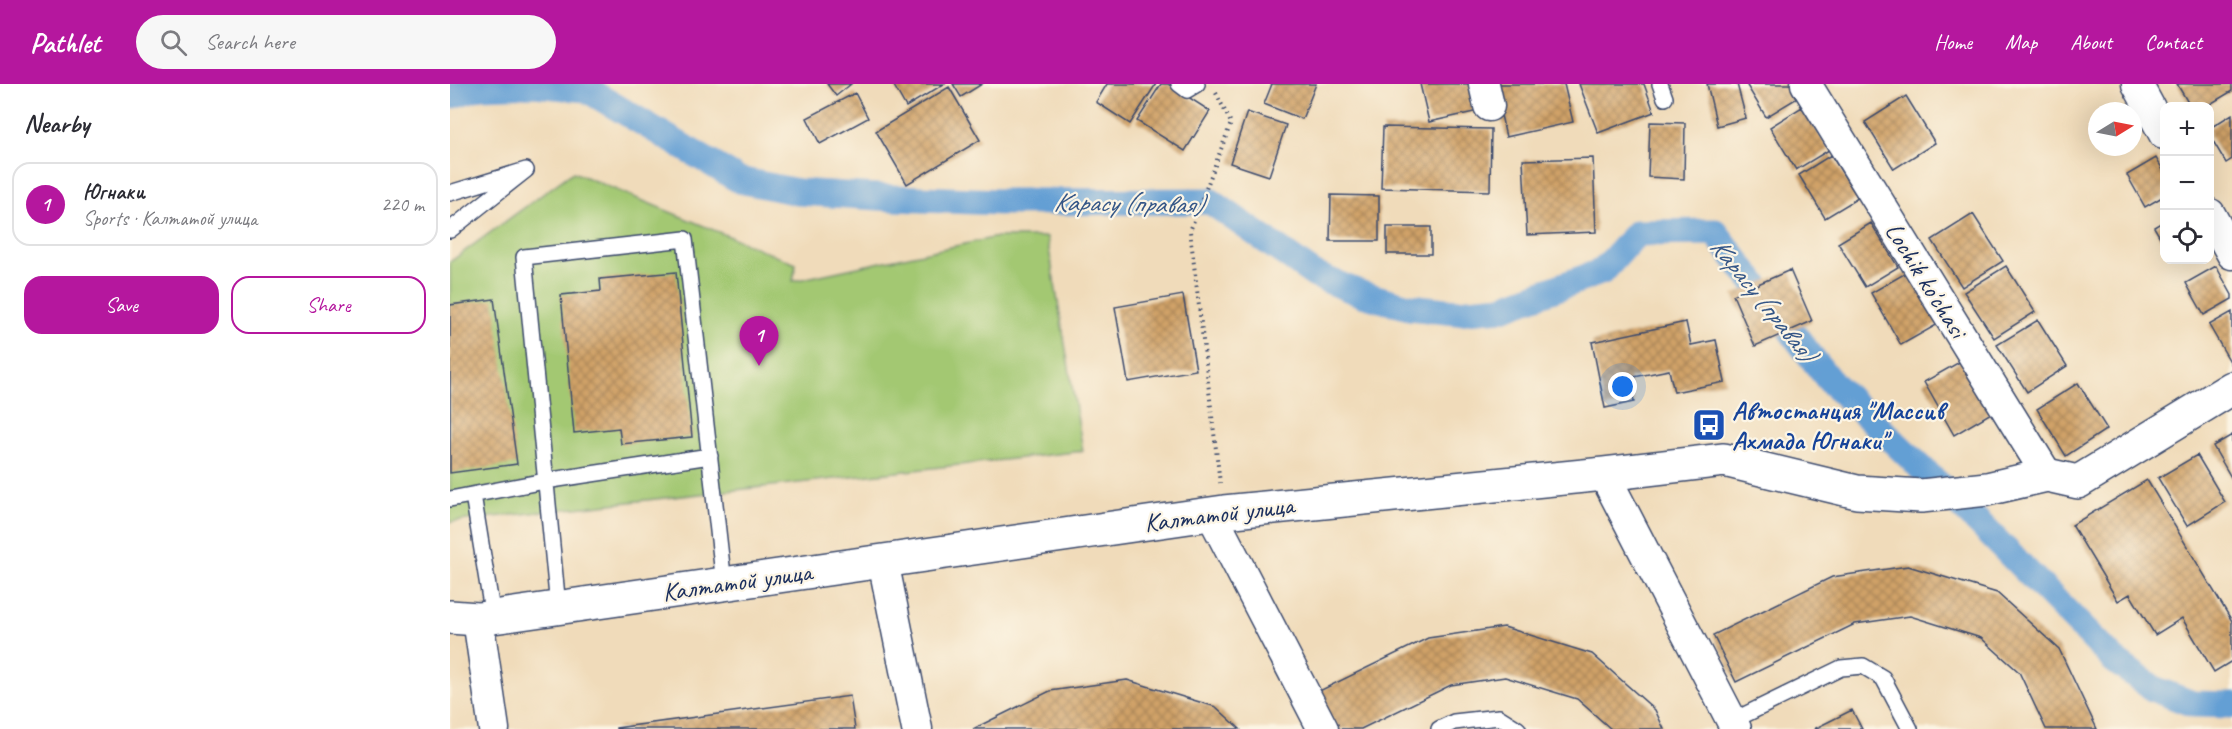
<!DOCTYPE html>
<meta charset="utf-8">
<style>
body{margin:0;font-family:Caveat,sans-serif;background:#f7f7f7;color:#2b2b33}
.controls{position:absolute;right:18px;top:18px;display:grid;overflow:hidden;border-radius:12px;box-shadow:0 6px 24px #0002}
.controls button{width:54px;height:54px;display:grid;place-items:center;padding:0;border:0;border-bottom:2px solid #e1e1e2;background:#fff;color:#2b2b33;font:30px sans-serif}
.compass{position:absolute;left:1638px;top:18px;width:54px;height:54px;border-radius:50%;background:#fff;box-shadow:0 6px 24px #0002;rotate:80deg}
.you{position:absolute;left:1173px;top:303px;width:21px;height:21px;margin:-15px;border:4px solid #fff;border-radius:50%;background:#1a73e8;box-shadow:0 0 0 9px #1a73e833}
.badge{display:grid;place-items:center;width:39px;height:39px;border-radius:50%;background:#b5179e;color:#fff;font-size:20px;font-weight:700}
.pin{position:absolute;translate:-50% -50px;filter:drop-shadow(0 2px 3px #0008)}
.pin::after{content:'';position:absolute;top:32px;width:21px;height:18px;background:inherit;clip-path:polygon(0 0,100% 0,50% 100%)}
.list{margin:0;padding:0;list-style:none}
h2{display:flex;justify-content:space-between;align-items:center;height:78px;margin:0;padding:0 24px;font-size:26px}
h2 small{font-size:20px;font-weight:400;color:#7c7c81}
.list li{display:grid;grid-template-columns:39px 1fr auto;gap:18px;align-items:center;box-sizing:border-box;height:84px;margin:0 12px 12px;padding:0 12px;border:2px solid #e1e1e2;border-radius:18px}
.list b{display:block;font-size:22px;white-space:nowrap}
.list p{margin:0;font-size:20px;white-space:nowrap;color:#7c7c81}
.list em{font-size:20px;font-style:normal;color:#7c7c81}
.actions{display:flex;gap:12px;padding:18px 24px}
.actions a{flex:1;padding:14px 0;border:2px solid #b5179e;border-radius:18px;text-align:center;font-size:21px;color:#b5179e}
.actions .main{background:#b5179e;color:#fff}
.icon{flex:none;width:33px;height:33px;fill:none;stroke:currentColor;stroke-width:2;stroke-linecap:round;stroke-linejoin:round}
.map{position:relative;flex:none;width:1782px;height:645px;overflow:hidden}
header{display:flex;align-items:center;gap:36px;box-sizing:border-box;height:84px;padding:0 30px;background:#b5179e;color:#fff}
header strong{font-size:28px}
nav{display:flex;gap:33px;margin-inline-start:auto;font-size:21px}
.search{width:420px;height:54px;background:#f7f7f7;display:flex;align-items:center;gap:15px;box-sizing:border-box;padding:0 21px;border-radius:33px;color:#7c7c81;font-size:22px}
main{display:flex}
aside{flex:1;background:#fff}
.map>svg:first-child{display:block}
</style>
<header>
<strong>Pathlet</strong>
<div class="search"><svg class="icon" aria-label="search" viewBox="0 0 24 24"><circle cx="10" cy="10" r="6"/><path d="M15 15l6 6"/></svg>Search here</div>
<nav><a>Home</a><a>Map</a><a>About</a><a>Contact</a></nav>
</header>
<main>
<aside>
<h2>Nearby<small></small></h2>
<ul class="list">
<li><span class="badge">1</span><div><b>Югнаки</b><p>Sports · Калтатой улица</p></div><em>220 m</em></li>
</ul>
<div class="actions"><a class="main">Save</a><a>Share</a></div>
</aside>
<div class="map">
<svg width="1782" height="645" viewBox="0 0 1782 645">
<defs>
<pattern id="building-cross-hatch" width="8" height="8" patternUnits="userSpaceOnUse" patternTransform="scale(1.5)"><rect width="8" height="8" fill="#d0a267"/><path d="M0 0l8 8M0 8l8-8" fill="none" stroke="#a88458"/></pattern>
</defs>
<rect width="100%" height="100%" fill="#fcf5e5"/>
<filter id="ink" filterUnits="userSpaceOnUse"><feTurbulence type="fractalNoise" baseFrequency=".0167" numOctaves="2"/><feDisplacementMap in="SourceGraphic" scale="12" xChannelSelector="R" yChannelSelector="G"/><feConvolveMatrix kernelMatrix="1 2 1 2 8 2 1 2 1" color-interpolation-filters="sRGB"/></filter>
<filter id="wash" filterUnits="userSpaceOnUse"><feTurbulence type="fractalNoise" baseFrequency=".008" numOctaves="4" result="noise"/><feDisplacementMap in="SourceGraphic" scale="24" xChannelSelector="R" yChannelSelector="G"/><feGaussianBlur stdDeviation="1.35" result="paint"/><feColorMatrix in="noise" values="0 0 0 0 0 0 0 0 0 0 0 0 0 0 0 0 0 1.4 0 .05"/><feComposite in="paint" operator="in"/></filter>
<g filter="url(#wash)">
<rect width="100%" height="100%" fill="#f0dbba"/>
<path fill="#a3c872" stroke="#5f7c68" stroke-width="1.5" d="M123 88 346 180 343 197 547 153H597L633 367 0 438V178Z"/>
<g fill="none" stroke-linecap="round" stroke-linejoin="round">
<path stroke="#639fd4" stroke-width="27" d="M0 12 31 2 84 0 136 5 289 96 348 108 444 114 551 118 760 117 865 191 912 210 959 223 1006 228 1052 224 1153 187 1187 149 1265 148 1379 296 1529 439 1664 576 1704 605 1743 620 1782 621"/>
</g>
<g id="blocks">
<path fill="url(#building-cross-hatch)" d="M377 0H401L386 12Z
M443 0H494L456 23Z
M503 0H532L511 13Z
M657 0H706L680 40 646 18Z
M711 0H718L760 27 735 67 687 37Z
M822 0H866L852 35 814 20Z
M970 0H1027L1033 26 979 38Z
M1044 0H1114L1123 38 1056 53Z
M1129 0H1194L1204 28 1148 49Z
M1257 0H1287L1296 34 1267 42Z
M1296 0H1341L1349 13 1316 33Z
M1727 0H1782V7L1757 22H1740Z
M499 3 530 56 457 100 426 47Z
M405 9 418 34 370 60 357 34Z
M1456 12 1485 59 1444 85 1415 38Z
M1352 23 1379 66 1346 86 1320 43Z
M797 28 836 41 819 92 780 79Z
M1782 30V75L1776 79 1760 52V44Z
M1200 38 1235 39 1234 95 1198 93Z
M933 43 1041 45 1040 107 931 104Z
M1381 71 1408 114 1375 134 1349 91Z
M1143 74 1146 148 1077 151 1073 76Z
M1706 74 1714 88V112L1695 123 1677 91Z
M881 111 929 112V157H880Z
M1523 130 1553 177 1512 203 1482 156Z
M1714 137V160L1704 143Z
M1421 139 1448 183 1415 203 1388 159Z
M937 143H981V170H937Z
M1556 182 1585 228 1544 254 1514 208Z
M1766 182 1782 211V215L1754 231 1736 199Z
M1340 186 1362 237 1305 262 1283 211Z
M1461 186 1490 239 1451 261 1421 209Z
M226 188 242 353 171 360 169 344 124 349 111 211 151 207 150 195Z
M733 211 746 286 678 298 665 223Z
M44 215 67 380 0 389V221Z
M1782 228V281L1759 241Z
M1588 236 1617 282 1577 308 1547 261Z
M1236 238 1241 261 1266 256 1275 298 1224 308 1219 286 1179 294 1184 318 1155 324 1142 258Z
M1513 276 1543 328 1504 351 1474 298Z
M1628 299 1657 345 1616 372 1587 325Z
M1782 351V395L1763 362Z
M1747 371 1775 418 1737 442 1708 394Z
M1697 396 1782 537V577L1764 588 1732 534 1705 551 1680 510 1668 517 1622 441Z
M1458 482 1547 509 1609 565 1647 645H1596L1569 588 1531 554 1460 532 1405 540 1286 598 1263 551 1382 493Z
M1054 543 1142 570 1205 626 1214 645H1161L1127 615 1055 593 1001 601 911 645H875L859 612 978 554Z
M677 596 766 623 790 645H523L600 607Z
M400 612 405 645H166V644Z
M1402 626 1412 645H1364Z"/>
</g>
</g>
<g filter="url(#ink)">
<use href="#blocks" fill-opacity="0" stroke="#3b496c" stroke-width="1.5"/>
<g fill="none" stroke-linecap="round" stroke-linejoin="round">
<g stroke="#3b496c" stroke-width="18">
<path id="service" d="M729 0 737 6 747 0
M1210 0 1215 14
M0 109 76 86 0 146
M23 411 43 533
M0 415 95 397 260 372
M108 523 74 173 235 155 274 500
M1282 637 1391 584 1413 582 1433 594 1460 645
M989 645 1004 638 1049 633 1068 645"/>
</g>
<g stroke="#3b496c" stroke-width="33">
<path id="minor" d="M1034 0 1039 22
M1356 0 1597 391
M1687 0 1714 50
M1760 130 1782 170
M1154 390 1286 645
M761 429 873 645
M433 477 467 645
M28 535 44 645"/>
</g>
<g stroke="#3b496c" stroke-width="36">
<path id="tertiary" d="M0 533 28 535 43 533 774 428 1154 390 1274 376 1407 408 1471 412 1537 405 1597 391 1628 398 1782 304"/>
</g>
<path stroke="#3b496c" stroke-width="4" stroke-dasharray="1.5 4.5" stroke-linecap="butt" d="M766 9 781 39 740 147 770 399"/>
<use href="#service" stroke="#fff" stroke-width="15"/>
<use href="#minor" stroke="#fff" stroke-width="30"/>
<use href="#tertiary" stroke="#fff" stroke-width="33"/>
</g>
</g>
<defs>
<g id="bus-square" transform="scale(1.725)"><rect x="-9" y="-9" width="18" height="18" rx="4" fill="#1a4fb4" stroke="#fcf5e5"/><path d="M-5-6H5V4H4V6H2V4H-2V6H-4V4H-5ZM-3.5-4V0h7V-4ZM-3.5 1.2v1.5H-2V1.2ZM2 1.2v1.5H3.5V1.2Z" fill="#fff"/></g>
</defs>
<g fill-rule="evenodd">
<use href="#bus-square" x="1259" y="341"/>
</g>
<g text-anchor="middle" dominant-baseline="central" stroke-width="4.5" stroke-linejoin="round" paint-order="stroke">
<g font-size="26" fill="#1b2f5e" stroke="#fcf5e5">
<text transform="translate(1476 196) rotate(58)">Lochik ko'chasi</text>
<text transform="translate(769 430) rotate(-7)">Калтатой улица</text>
<text transform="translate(287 498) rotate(-8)">Калтатой улица</text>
</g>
<g font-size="26" font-weight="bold" fill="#164399" stroke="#fcf5e5" text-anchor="start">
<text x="1282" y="326">Автостанция "Массив<tspan x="1282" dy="30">Ахмада Югнаки"</tspan></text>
</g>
<g font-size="27" font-style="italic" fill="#345687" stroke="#fcf5e5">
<text transform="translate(678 119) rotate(1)">Карасу (правая)</text>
<text transform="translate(1313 215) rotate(51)">Карасу (правая)</text>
</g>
</g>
</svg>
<div class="controls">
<button>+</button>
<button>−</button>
<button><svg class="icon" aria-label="locate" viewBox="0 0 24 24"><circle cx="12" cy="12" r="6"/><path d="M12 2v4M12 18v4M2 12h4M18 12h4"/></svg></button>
</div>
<svg class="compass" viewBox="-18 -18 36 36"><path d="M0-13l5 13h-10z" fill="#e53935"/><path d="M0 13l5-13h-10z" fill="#7c7c81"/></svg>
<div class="you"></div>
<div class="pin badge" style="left:309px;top:282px">1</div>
</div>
</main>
